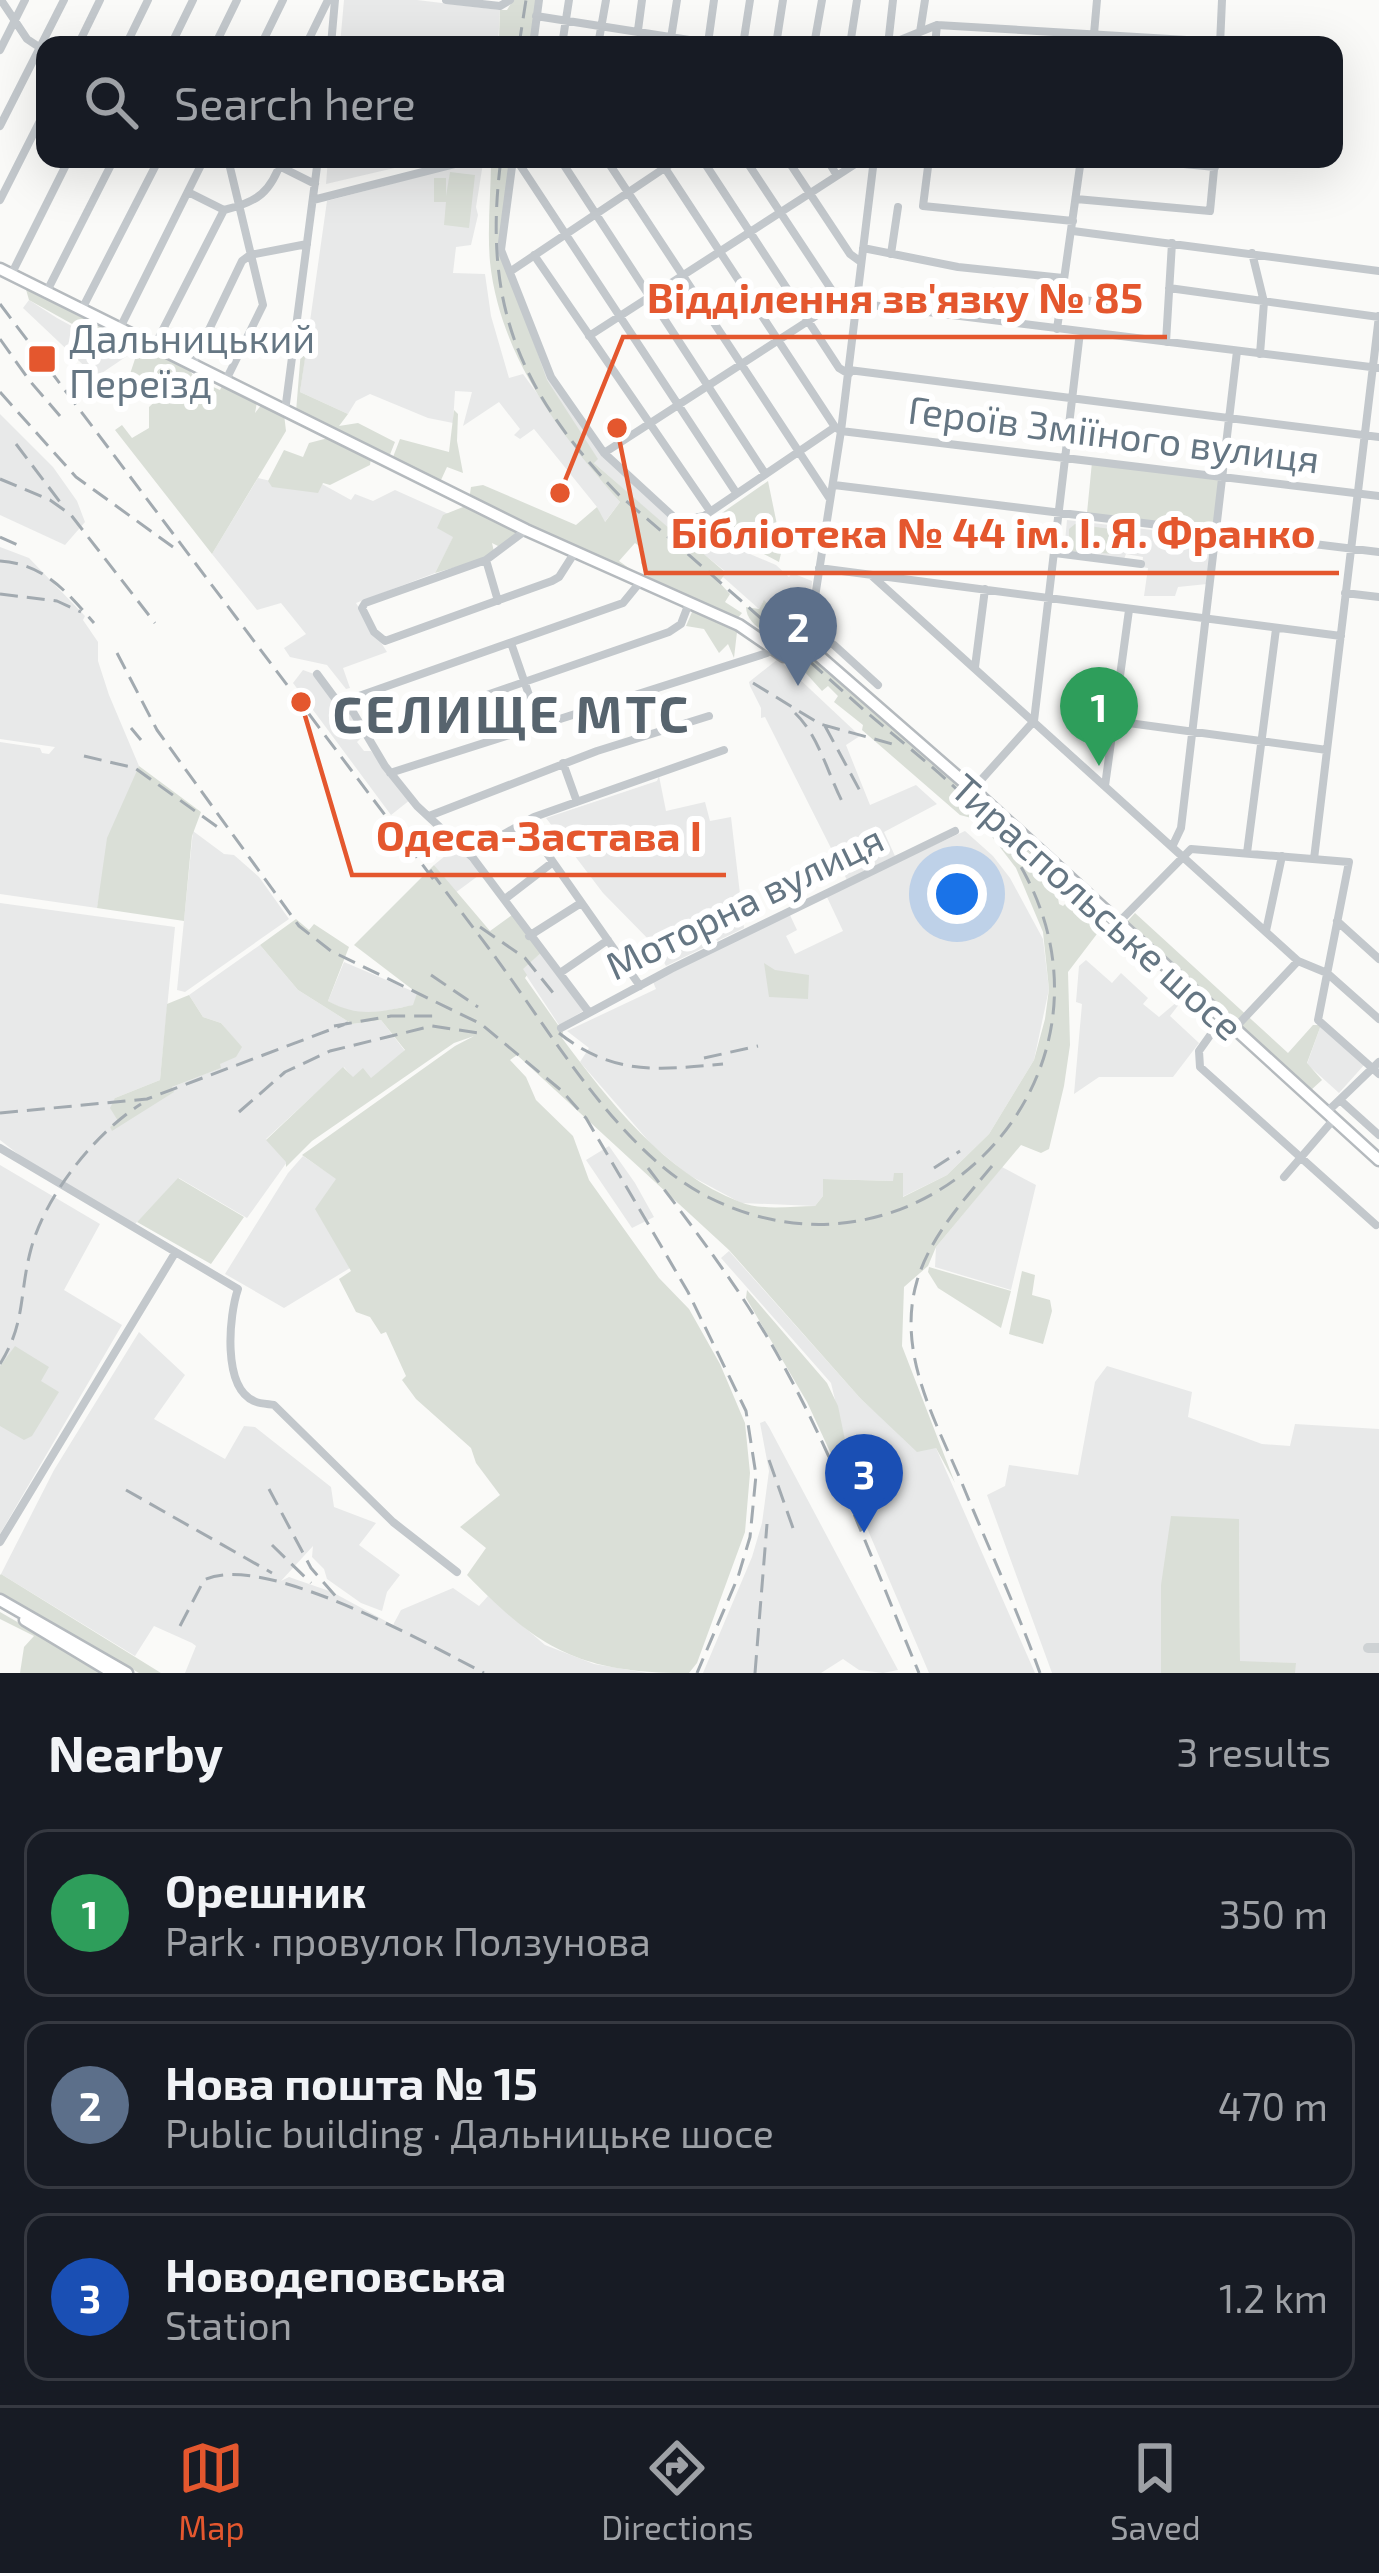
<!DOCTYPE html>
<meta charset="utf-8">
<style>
body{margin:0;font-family:"Exo 2",sans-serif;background:#242831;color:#f1f3f6}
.you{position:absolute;left:957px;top:894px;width:42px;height:42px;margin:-30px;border:9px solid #fff;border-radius:50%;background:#1a73e8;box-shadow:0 0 0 18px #1a73e833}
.badge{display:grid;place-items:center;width:78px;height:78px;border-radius:50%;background:#e4572e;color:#fff;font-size:39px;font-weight:700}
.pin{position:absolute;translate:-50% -99px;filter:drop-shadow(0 3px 6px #0008)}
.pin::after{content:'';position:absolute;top:63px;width:42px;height:36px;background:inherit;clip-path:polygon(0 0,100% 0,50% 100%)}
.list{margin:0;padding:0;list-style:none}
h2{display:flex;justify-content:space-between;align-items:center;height:156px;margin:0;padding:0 48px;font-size:51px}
h2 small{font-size:39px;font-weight:400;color:#9ea1a6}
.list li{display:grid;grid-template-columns:78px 1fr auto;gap:36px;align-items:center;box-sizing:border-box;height:168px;margin:0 24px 24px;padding:0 24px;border:3px solid #363941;border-radius:24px}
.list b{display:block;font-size:45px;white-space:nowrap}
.list p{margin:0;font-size:39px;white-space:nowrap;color:#9ea1a6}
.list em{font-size:39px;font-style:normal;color:#9ea1a6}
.icon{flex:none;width:66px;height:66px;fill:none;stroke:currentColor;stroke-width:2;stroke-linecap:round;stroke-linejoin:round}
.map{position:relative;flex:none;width:1379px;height:1673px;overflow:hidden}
.search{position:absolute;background:#171b24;box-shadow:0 12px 48px #0002;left:36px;right:36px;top:36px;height:132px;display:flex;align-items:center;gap:30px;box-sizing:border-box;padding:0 42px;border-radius:24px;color:#9ea1a6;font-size:45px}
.sheet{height:732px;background:#171b24}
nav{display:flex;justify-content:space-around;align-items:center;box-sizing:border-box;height:168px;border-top:3px solid #363941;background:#171b24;font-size:33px;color:#9ea1a6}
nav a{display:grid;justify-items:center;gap:6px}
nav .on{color:#e4572e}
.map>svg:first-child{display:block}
</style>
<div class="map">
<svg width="1379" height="1673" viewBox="0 0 1379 1673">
<rect width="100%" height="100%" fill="#fafaf8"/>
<path fill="#e8e9e9" d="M344 0H417L500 10 498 45H340Z
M328 159H433L326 184Z
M477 161 483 163 476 207 478 215 471 245 456 247 453 273 485 274 491 316 509 378 523 374 595 473 620 502 604 523 597 507 534 429 520 439 514 435 520 429 499 402 463 426 472 392 455 391 453 423 428 418 370 394 356 401 348 414 300 392 327 201Z
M29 300 57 318 127 356 96 377 23 308Z
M536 344 547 372 604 456 677 522H688L678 537 593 462 597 458 546 382 532 346Z
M0 414 53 467 77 501 85 522 65 545 0 515Z
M258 478 317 492 322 484 351 500 355 494 373 501 395 490 462 520 435 573 356 603 387 652 343 668 350 688 346 689 327 665 290 657 284 648 306 634 281 603 257 610 212 554Z
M703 518 743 551 776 565 789 577 792 573 812 581 807 639 790 637 777 624 783 621 763 602 759 609 723 577 726 572 686 540 684 536Z
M1067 520 1212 537 1207 584 1178 587 1175 596H1144L1148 568 1142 567 1143 557 1126 554 1124 559 1064 552Z
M0 547 29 558 85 616 83 620 98 642V661L109 695 139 766 103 874 97 908 0 894V742L40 748 42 753 49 754 55 747 0 739Z
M778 659 860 736 846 745 870 805 916 785 937 804 884 832 895 856 847 880 765 717 761 718V708L750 686 749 682Z
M303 670 314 674 351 714 364 735 357 742 364 751H371L410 800 391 815 293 683Z
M659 776 666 811 705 802 710 821 731 817 744 928 666 966 656 947 603 893 546 818 657 781Z
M193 831 224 854 234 855 259 877 289 919 185 992 177 990Z
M965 831 993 856 1010 878 1043 939 1049 989 1034 1060 989 1134 947 1175 902 1197 894 1173V1181L824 1179 823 1196 815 1206 741 1203 687 1174 652 1145 580 1062 589 1048 567 1031 656 989 653 982 789 913 797 930 786 936 795 954 843 931 826 895Z
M456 847 482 873 455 893 434 865Z
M0 903 175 927 160 1080 115 1098 164 1096 173 1092 172 1087 220 1068 219 1064 235 1055 241 1047 221 1023 203 1017 189 995 260 945 298 990 352 1024 381 1020 405 1051 371 1079 353 1078 344 1067 266 1139 287 1162 247 1218 179 1178 135 1224 23 1158 0 1140Z
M542 952 585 1010 559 1025 522 969Z
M1086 960 1112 983 1121 973 1148 998 1143 1004 1159 1017 1178 1001 1180 1003 1170 1016 1199 1043 1173 1077H1099L1074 1094 1082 1004 1076 1002 1079 966Z
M344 962 417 993 414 1005 365 1015 350 1013 328 1001Z
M1321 1025 1365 1064 1339 1093 1307 1064Z
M609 1146 635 1183 654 1217 632 1228 586 1160Z
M303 1156 337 1179 340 1249 350 1268 284 1308 225 1274 288 1173Z
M0 1165 100 1224 64 1290 122 1325 0 1534Z
M1002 1167 1036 1185 1011 1290 935 1267 936 1247Z
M729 1251 860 1398 902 1436 936 1448 1035 1673H929L864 1521 831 1383 721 1258Z
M139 1332 185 1375 154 1419 225 1459 244 1426 255 1427 331 1487 334 1507 376 1523 359 1545 400 1575 387 1592 382 1611 361 1603 327 1579 324 1569 312 1557 313 1546 281 1581 289 1577 332 1592 393 1625 401 1610 453 1588 479 1606 488 1596 545 1645 594 1664 647 1673H185L196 1646 192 1643 154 1626 135 1656 1 1574 54 1470Z
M1107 1366 1192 1392 1188 1417 1262 1444 1290 1446 1295 1424 1379 1429V1673H1295V1663L1240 1662 1239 1520 1161 1585V1673H1052L987 1495 1005 1486 1009 1465 1078 1475 1095 1382Z
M765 1421 769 1427 898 1670 883 1673 859 1670 843 1659 821 1673H703L752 1557 762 1523 769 1471 760 1423Z"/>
<path fill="#dadfd7" d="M513 0H538L531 43 499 39 500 10H507Z
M511 159 501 250 547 380 598 459 594 463 678 536 688 522 699 519 684 537 726 573 719 582 730 594 725 602 742 613 737 619 651 582 641 563 644 550 635 543 619 561 640 576 469 500 471 487 483 485 576 525 597 507 605 522 620 502C560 434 500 356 490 262 487 228 491 193 491 160Z
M450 172 475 175 469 228 444 225 446 202H434V178H446V196Z
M25 286 187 367 193 375 189 385 196 388 200 381 220 390 223 384 257 402 255 413 262 404 284 414 286 431 212 554 115 430 122 425 132 438 149 428V407L179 380 158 395 150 385 129 377 135 359 29 300Z
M301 350 306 352 300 392 348 414 339 426 358 423 395 442 389 457 296 412Z
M454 410 458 414 457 441 463 473 447 467 441 480 447 484 446 490 395 463 393 457 400 439 449 452Z
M332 437 371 458 370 465 330 485 323 483 318 493 272 487 268 481 284 450 303 457 309 443Z
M1092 462 1220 479 1214 529 1087 513Z
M768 481 782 549 779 562 728 535 719 515Z
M468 505 522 530 500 547 492 543 495 556 435 573 453 537 437 528 443 515Z
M1075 524 1117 530 1115 554 1069 551V529Z
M764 600 784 621 778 626 790 637 807 639 802 645 788 648C774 633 747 629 746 607L759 609Z
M698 611 737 632 734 658 728 644 719 653 704 629 686 626 692 612Z
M805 655 816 658 1054 873V884L1049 889 1057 892 1059 904 1063 906 1069 900 1083 897 1103 917V926L1068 972 1070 1045 1064 1086 1049 1149 1041 1153 1021 1145 936 1247 928 1266 904 1287 902 1346 955 1483 936 1448 917 1452 860 1398 729 1250 517 1055 510 1060 526 1077 536 1100 573 1136 589 1180 659 1278 689 1309 720 1364 745 1423 750 1473 745 1532 697 1663 689 1673C583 1673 540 1651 467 1575L486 1548 460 1527 500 1495 476 1463 471 1448 416 1399 402 1380 406 1376 386 1332 381 1334 370 1317 356 1312 339 1279 351 1271 315 1209 336 1179 302 1155 455 1046 474 1036 454 1043 312 1141 286 1167V1162L266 1140 343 1067 353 1077 363 1068 371 1078 405 1050 381 1020 352 1024 298 990 260 945 296 919 309 930 314 924 349 947 328 1001C359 1018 380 1012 413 1005L417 993 354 945 434 865 490 931 512 915 542 952 523 969 527 975 525 978 563 1032 562 1038C609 1101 664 1173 740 1202 762 1211 792 1206 815 1206L823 1196V1179L893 1181 894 1173H903V1197L947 1175 989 1134 1034 1060 1045 1019 1049 989 1043 932 1016 868 979 820 960 815 862 730 863 725 834 702 838 696 828 686 822 691 795 661Z
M139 766 201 812 192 836 184 921 97 908 107 838Z
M1135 913 1288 1053 1313 1025H1321L1307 1063 1322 1080 1310 1091 1126 923Z
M764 963 775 970 809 975 808 999 769 997Z
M189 995 203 1017 221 1023 242 1047 236 1057 220 1064 221 1068 172 1087 174 1092 112 1131 110 1127 118 1121 110 1108 115 1098 160 1080 167 1004Z
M178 1178 244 1217 211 1264 137 1222Z
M929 1267 1011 1291 1001 1328 938 1288 928 1272Z
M1022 1271 1035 1275 1032 1295 1050 1300 1052 1311 1043 1344 1009 1334Z
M747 1290 827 1383 838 1406 856 1493 850 1495 807 1402 746 1298Z
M15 1346 49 1367 41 1381 59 1392 32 1436 24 1440 0 1426V1366Z
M1171 1516 1239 1519 1240 1661 1296 1663 1295 1673H1161V1585Z
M0 1575 1 1574 161 1673H139L0 1594Z
M0 1612 106 1673H20L24 1647 34 1636 0 1619Z"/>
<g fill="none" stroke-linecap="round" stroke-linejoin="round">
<path stroke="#ced2d4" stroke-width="10" d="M1368 1648H1379"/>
<g stroke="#b5babe" stroke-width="15">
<path id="major" d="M0 269 526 530 739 625 784 656 815 653
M811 649 982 798 1379 1160
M0 1600 127 1673
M25 1620 113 1673"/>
</g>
<path stroke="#c3c8cc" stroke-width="8" d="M1 0 27 39 45 51
M446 0 500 6 510 0
M536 16 721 45
M920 32 925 0
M671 38 677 0
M708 43 714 0
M78 45 100 0
M126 45 148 0
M171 45 193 0
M215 45 237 0
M261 45 283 0
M306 45 328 0
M331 45 335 0
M533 45 539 0
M562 45 569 0
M598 45 606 0
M636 45 642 0
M743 45 750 0
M776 45 783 0
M814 45 822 0
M850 45 857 0
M888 45 937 25 1220 42
M888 45 893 0
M935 45 937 25
M1093 45 1097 0
M1220 45 1222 0
M0 50 25 0
M0 126 64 0
M265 159 315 184
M513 159 501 250 551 377 604 453 678 521 704 516 835 427 841 431 1379 496
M516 159 735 491
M560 159 764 472
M606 159 830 499
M659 159 835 427
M702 159 839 368 849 374
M745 159 839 301
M787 159 850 254 861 262
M827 159 836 174
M929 159 923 206 1073 221
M1132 159 1215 167
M188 192 224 210
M1076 199 1210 211 1215 159
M0 200 45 111
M313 200 474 159
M1073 231 1379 271
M863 248 958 267 1063 278
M1252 253 1264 302 1260 354
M891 254 898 207
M534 255 710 511
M511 271 678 159
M11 275 69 159
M1169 288 1379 317
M46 293 114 159
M1061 299 1109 302
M839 301 1379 368
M82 309 159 159
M120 328 204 159
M1057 329 1081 159
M589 336 863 159
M1166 342 1172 243
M154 347 224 210C258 202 271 192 282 159
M192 365 242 261 250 255 307 244
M849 370 1379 437
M226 380 263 305 228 159
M285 411 318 159
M604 453 839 301
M834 485 1379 552
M526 530 486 560 365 603 362 608 374 632 385 641 552 581 559 577 575 552
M1055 553 1141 564
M486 560 498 601
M819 568 1341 636
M871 575 1298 961 1327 973 1379 1019
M1345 593 1379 597
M809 631 834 645 878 685
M511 643 539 724
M807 648 841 431 874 159
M975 667 985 589
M317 674 334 697 353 712 385 766 417 806 473 858 588 1011
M342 702 623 603 641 581
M1114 721 1327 750
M368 736 669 632 681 624 689 603
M563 763 577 802
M390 773 767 653 772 648
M1105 786 1129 610
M972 790 1034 721 1080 332
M429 816 597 751 709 716
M525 822 640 986
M1172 847 1181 828 1237 351
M1247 853 1276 629
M469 854 534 817 724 750
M1314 859 1379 316
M505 899 553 862
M1337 921 1379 959
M1118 923 1191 849 1349 862 1318 1020 1379 1074
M1266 931 1282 856
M529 936 581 903
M560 973 608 940
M1221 1020 1199 1051 1200 1067 1376 1225
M561 1028 671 969 955 831
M1233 1030 1298 961
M1340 1100 1379 1135
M1327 1112 1379 1062
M0 1148 238 1289C229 1315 222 1387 254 1401 260 1404 268 1404 274 1405L393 1522 457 1572
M1284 1177 1334 1119
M0 1542 175 1253"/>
<use href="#major" stroke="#fff" stroke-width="10"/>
<path stroke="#a2aab0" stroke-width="3" stroke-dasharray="18 9" stroke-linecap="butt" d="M519 45 526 0
M0 304 437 884
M0 339 29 380 60 416
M0 392 76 477 173 547
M16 444 60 502
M0 479 50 500 71 515 155 623
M0 537 20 546
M0 561C44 564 66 591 94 623
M0 594 57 601 81 612
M117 653 157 730 299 926 331 951 481 1024 562 1091 586 1118 688 1292 746 1411 756 1475 750 1537 738 1577 697 1673
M753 683 820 724 896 745
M795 713C820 737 828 776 845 807
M825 726 860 791
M131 728 141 740
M84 756 135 768 223 831
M430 870C456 906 485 942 511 979 563 1052 628 1158 710 1198 917 1301 1132 1083 1027 878 991 808 922 760 864 710 783 638 702 565 619 495 519 391 482 304 501 159
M480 927 525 958 558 999
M431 975 478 1007
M334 1026 391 1016H435
M559 1033C613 1076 659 1070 723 1064
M704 1058 758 1046
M239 1112 285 1072 330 1051 432 1026 479 1033
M0 1113 147 1099 348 1023
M992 1166C963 1201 930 1237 917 1281 895 1356 939 1426 966 1493 991 1553 1018 1612 1040 1673
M648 1168C698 1234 748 1299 787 1372 839 1468 877 1572 919 1673
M934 1168 960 1151
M0 1364C26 1323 19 1293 31 1249 45 1196 95 1133 141 1104
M769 1460 793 1528
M269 1489 311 1568 339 1600
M126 1490 272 1573
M272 1545 311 1583
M180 1626 204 1580C262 1551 428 1644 484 1673
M755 1673 767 1524"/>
</g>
<rect fill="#e4572e" stroke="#fff" stroke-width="4.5" x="27" y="344" width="30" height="30" rx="6"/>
<g text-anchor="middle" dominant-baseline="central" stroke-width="12" stroke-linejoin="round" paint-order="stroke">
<g font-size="39" fill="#657683" stroke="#fff" text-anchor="start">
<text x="69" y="337">Дальницький<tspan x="69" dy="45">Переїзд</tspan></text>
</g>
<g font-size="39" fill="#657683" stroke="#fff">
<text transform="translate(1114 433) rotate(7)">Героїв Зміїного вулиця</text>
<text transform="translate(744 901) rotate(-26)">Моторна вулиця</text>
<text transform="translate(1098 906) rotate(42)">Тираспольське шосе</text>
</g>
<g font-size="51" font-weight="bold" letter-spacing="3" fill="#57646e" stroke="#fff">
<text x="512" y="712">CЕЛИЩЕ МТС</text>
</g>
</g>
<path fill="none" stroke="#e4572e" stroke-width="4.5" d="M560 493L623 337H1167M617 428L646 573H1339M301 702L352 875H726"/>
<g fill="#e4572e" stroke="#fff" stroke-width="4.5">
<circle cx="560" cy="493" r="12"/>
<circle cx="617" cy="428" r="12"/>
<circle cx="301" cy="702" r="12"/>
</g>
<g font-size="42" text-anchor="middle" font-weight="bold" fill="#e4572e" stroke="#fff" stroke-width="12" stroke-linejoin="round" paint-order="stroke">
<text x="895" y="313">Відділення зв'язку № 85</text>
<text x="993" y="548">Бібліотека № 44 ім. І. Я. Франко</text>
<text x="539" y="851">Одеса-Застава I</text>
</g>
</svg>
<div class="you"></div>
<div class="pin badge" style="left:1099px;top:766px;background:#2e9e5b">1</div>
<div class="pin badge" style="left:798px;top:686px;background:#5c6f8a">2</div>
<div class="pin badge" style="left:864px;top:1533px;background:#1a4fb4">3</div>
<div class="search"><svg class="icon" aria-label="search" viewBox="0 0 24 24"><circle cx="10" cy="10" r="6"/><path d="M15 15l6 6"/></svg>Search here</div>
</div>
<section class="sheet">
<h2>Nearby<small>3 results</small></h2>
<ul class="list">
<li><span class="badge" style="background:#2e9e5b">1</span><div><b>Орешник</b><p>Park · провулок Ползунова</p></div><em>350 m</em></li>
<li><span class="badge" style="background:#5c6f8a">2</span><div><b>Нова пошта № 15</b><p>Public building · Дальницьке шосе</p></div><em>470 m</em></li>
<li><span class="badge" style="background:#1a4fb4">3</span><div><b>Новодеповська</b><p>Station</p></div><em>1.2 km</em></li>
</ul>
</section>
<nav>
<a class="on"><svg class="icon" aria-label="map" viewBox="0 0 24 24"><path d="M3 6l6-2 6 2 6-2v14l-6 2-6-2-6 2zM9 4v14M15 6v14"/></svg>Map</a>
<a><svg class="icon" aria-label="directions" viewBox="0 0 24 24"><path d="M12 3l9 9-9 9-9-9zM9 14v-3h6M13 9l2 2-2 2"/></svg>Directions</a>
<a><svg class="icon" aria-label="saved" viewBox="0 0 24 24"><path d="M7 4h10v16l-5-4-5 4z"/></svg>Saved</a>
</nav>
